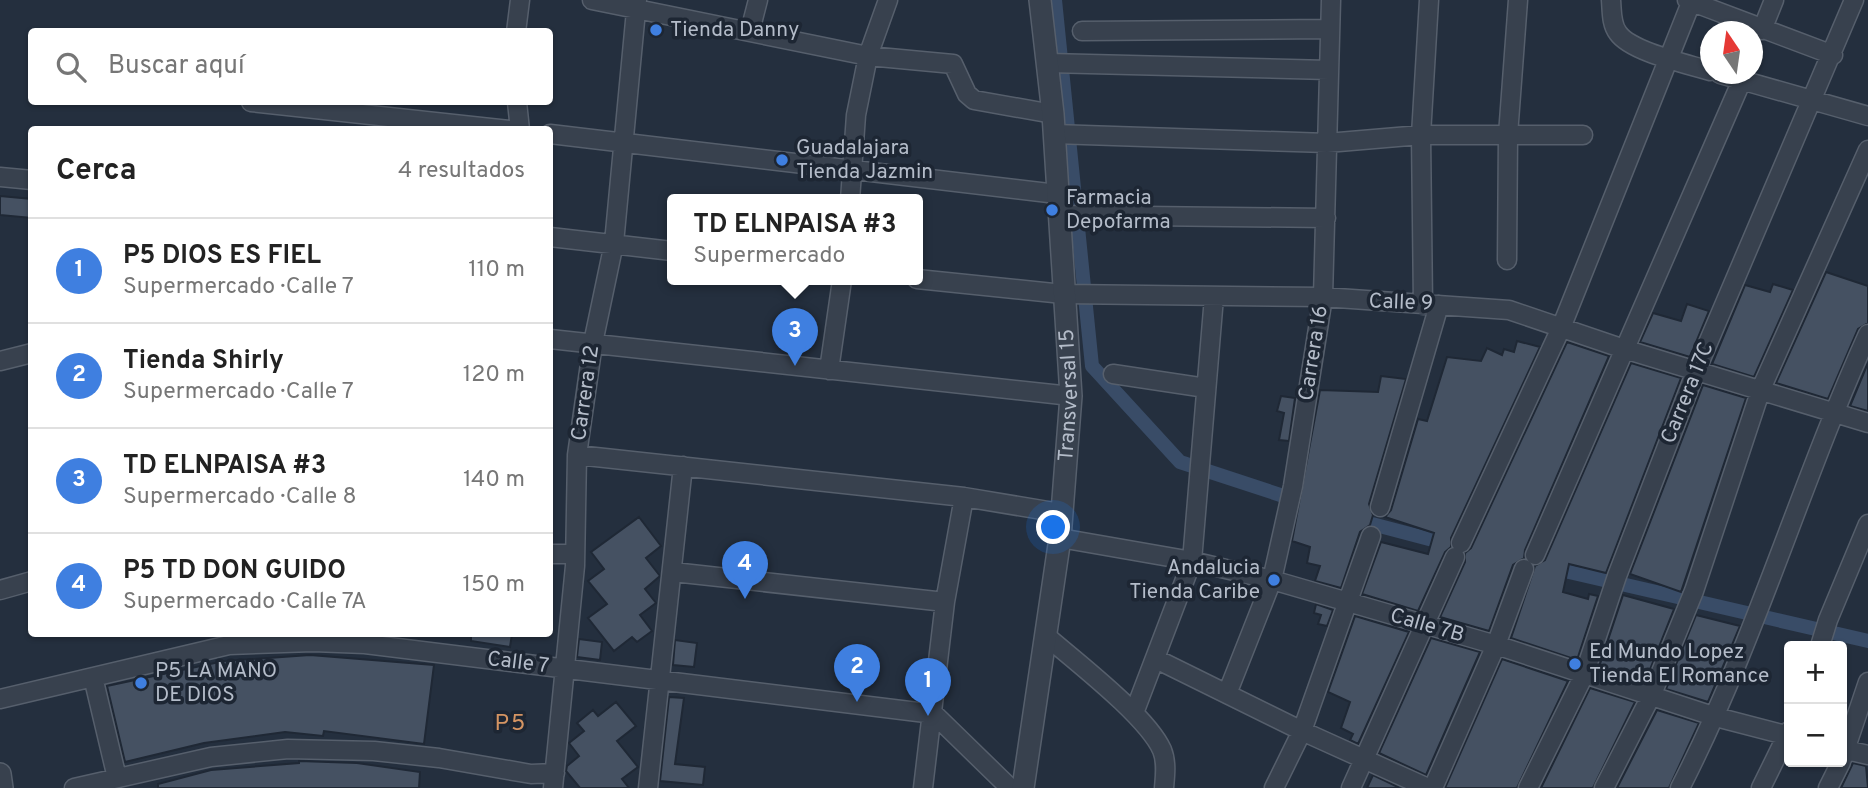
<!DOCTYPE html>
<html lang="es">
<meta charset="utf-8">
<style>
body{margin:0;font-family:Overpass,sans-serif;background:#f2f2f2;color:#222}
.controls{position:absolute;right:21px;bottom:21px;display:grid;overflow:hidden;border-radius:7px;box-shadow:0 2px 5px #0004}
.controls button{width:63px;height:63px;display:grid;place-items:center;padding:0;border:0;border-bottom:2px solid #e0e0e0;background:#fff;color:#222;font:35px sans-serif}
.compass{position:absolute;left:1700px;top:21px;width:63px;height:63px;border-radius:50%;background:#fff;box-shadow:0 2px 5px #0004;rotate:347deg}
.you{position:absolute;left:1054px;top:528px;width:24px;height:24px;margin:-18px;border:5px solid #fff;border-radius:50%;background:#1a73e8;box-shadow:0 0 0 10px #1a73e833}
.badge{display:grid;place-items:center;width:46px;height:46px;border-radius:50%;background:#516482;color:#fff;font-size:23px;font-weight:700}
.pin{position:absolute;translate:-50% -58px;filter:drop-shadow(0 2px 4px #0008)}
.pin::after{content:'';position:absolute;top:37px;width:24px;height:21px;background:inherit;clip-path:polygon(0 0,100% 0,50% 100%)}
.popup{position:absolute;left:667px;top:194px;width:256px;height:91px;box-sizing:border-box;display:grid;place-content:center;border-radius:7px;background:#fff;filter:drop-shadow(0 2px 5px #0005);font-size:23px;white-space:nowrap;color:#767676}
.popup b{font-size:26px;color:#222}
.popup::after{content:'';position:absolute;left:50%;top:100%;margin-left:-14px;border:14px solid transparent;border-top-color:#fff}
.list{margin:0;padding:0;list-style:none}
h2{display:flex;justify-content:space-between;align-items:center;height:91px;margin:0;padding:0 28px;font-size:30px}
h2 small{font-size:23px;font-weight:400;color:#767676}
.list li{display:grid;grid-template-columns:46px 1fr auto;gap:21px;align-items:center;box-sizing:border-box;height:105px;padding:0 28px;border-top:2px solid #e0e0e0}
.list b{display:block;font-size:26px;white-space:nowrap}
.list p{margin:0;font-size:23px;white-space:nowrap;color:#767676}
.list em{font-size:23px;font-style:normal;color:#767676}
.icon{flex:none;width:38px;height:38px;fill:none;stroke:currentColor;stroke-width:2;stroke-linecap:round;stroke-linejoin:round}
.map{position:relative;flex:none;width:1868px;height:788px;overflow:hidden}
.search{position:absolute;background:#fff;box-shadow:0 2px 5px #0004;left:28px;top:28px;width:525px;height:77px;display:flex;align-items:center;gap:18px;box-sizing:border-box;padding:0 24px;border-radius:7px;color:#767676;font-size:26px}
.panel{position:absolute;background:#fff;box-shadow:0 2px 5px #0004;left:28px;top:126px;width:525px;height:511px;border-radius:7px}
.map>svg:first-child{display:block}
</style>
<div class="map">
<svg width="1868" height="788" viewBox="0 0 1868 788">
<rect width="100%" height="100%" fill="#242f3e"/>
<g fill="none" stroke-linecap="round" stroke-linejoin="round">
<path stroke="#394c67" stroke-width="14" d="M1055 0 1092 366 1180 462 1317 507
M1353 519 1448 544
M1513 559 1868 641"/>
</g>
<path fill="#455162" stroke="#1f2835" stroke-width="2" d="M0 196 32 199V218L0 215Z
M1826 272 1868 286V323L1858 329 1828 399 1776 383Z
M1773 284 1793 290 1754 377 1712 364 1745 285 1770 292Z
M1687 304 1709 311 1690 357 1640 342 1653 313 1681 321Z
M1517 341 1540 347 1451 538V547L1445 552 1418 611 1362 594 1381 542 1428 554 1434 533 1385 517 1391 510 1418 419 1427 421 1447 357 1481 361 1487 348 1502 355 1504 349 1514 352Z
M1567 342 1609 356 1525 550 1524 558 1513 565 1489 631 1440 617 1465 562V553L1471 548Z
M1631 363 1681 378 1606 573 1569 564 1563 592 1588 599 1589 594 1598 596 1577 660 1511 638 1535 566 1545 560Z
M1868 363V411L1850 406Z
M1381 376 1406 379 1369 504 1373 515 1370 525 1360 532 1341 588 1315 581 1320 566 1307 563 1310 547 1292 541 1320 390 1378 392Z
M1703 385 1746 398 1681 592 1630 574Z
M1281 396 1295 398 1289 441 1279 440 1284 413 1277 411Z
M639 517 661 546 646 558 660 576 645 589 656 603 640 615 652 631 637 642 632 637 614 651 588 618 607 604 588 581 604 569 591 552Z
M1623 595 1674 609 1645 682 1599 667Z
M1316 604 1333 610 1327 626 1318 624 1321 615 1314 613Z
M1696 615 1740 626 1708 702 1666 689Z
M1355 616 1409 632 1358 744 1350 740 1353 734 1341 728 1350 702 1328 692Z
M471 634H512L510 647 471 641Z
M1431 638 1480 652 1426 775 1379 753Z
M579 639 602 642 600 660 577 657Z
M675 640 697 643 694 667 673 665Z
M310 655 434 665 424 744 324 731 323 736 285 732 204 743 125 762 107 686 224 661Z
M1502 659 1568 681 1517 788H1445Z
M1590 688 1635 702 1593 788H1541Z
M669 697 684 698 675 764 705 767 703 785 660 781Z
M616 702 636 726 617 741 638 767 622 779 629 788H580L566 771 567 766 579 756 569 743 584 731 577 723 593 710 598 716Z
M1657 710 1699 723 1669 788H1617Z
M299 761 357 763 420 772 419 788H158V784L211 770 299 763Z
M1853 763 1866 766 1868 788H1841Z
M1373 775 1398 787 1397 788H1367Z"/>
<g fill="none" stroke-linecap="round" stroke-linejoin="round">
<g stroke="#565f6c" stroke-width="21">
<path id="minor" d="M592 0 868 56 953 64 967 94 974 100 1053 114
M1611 0C1612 11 1611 24 1618 33 1631 52 1688 64 1710 71
M1687 0 1833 55
M1762 30 1774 0
M750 31 758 0
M1082 31 1330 29
M516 32 520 0
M1048 63 1329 70
M1720 74 1868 116
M251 102 509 130
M517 102 520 130
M550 134 1057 194
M1054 134 1327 143 1421 135H1583
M0 177 32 180
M850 200 856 115 868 56 888 0
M1059 215 1326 218
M550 237 672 251
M1507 260 1508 135 1518 0
M917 279 1063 294 1323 297 1509 310 1624 349 1868 423
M1423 305 1421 135 1429 0
M550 339 1071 396
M0 361 32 353
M829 370 842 280
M1113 374 1206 388
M577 455 964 497 1060 513
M1380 507 1439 305
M1060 538 1192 561 1272 580 1496 645 1716 717 1789 736
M1461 543 1561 328 1692 0
M550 554H575
M1535 555 1742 80
M673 572 945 602
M0 590 32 581
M1045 635C1075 661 1147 716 1162 750 1167 762 1165 776 1164 788
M1820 646 1828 620 1868 524
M1156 659 1302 731 1428 788
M93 677 117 778
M1227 694 1272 580 1293 486 1323 297 1331 0
M0 699 229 645 313 642 365 644 934 714 1010 788
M1134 713 1192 561 1214 297
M1842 749 1868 755
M1842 759 1868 682
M74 788 211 757 288 749 374 751 439 758 531 774 555 773
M553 788 575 566 577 455 593 343 614 243 637 0
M648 788 683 466
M923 788 945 602 964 497
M1274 788 1302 731 1371 536
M1351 788 1455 557
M1433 788 1496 645 1524 569
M1528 788 1584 675 1617 576 1696 371 1854 0
M1604 788 1652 694 1694 591 1761 389 1868 150
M1680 788C1755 642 1800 484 1868 334
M1761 788 1789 731
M1828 788 1841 762"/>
</g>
<g stroke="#565f6c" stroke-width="24">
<g id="tertiary">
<path d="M0 774 2 788"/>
<path id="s1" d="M1023 788 1060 538 1071 396 1053 114 1040 0"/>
</g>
</g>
<use href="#minor" stroke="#38414e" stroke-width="18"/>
<use href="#tertiary" stroke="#38414e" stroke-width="21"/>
</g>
<g fill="#3f7fe0" stroke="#1d2633" stroke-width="2.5">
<circle cx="656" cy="30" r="7"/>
<circle cx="782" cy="160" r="7"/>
<circle cx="1052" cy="210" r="7"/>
<circle cx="1274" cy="580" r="7"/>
<circle cx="1575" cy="664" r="7"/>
<circle cx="141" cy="683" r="7"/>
</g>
<g text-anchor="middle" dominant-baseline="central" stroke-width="7" stroke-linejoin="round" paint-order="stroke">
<g font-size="21" fill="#b4bcc9" stroke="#1d2633" text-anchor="start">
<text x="670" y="30">Tienda Danny</text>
<text x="796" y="148">Guadalajara<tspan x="796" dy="24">Tienda Jazmin</tspan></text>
<text x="1066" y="198">Farmacia<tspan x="1066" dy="24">Depofarma</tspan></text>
<text x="1260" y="568" text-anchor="end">Andalucia<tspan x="1260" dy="24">Tienda Caribe</tspan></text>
<text x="1589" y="652">Ed Mundo Lopez<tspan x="1589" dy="24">Tienda El Romance</tspan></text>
<text x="155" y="671">P5 LA MANO<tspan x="155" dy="24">DE DIOS</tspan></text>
</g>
<g font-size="21" fill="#b4bcc9" stroke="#1d2633">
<text transform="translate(1401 303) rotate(2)">Calle 9</text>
<text transform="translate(1314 353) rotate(-81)">Carrera 16</text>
<text transform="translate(586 393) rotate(-82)">Carrera 12</text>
<text transform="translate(1688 393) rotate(-68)">Carrera 17C</text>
<text stroke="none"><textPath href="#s1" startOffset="396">Transversal 15</textPath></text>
<text transform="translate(1427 626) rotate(16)">Calle 7B</text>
<text transform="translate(518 663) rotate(7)">Calle 7</text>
</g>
<g font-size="23" letter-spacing="2" fill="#d59563" stroke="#1d2633">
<text x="511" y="724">P5</text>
</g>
</g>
</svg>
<div class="controls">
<button>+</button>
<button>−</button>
</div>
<svg class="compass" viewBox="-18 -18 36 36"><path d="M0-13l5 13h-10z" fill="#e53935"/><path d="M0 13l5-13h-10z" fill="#767676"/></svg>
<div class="you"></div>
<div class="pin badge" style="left:928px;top:716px;background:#3f7fe0">1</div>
<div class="pin badge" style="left:857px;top:702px;background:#3f7fe0">2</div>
<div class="pin badge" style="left:795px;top:366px;background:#3f7fe0">3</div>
<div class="popup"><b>TD ELNPAISA #3</b>Supermercado</div>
<div class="pin badge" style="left:745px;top:599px;background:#3f7fe0">4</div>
<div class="search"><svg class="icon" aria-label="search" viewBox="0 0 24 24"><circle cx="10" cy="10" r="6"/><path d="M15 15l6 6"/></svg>Buscar aquí</div>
<section class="panel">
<h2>Cerca<small>4 resultados</small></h2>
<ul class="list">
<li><span class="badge" style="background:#3f7fe0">1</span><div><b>P5 DIOS ES FIEL</b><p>Supermercado · Calle 7</p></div><em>110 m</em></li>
<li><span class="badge" style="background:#3f7fe0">2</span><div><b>Tienda Shirly</b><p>Supermercado · Calle 7</p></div><em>120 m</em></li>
<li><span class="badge" style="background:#3f7fe0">3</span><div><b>TD ELNPAISA #3</b><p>Supermercado · Calle 8</p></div><em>140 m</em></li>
<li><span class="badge" style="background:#3f7fe0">4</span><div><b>P5 TD DON GUIDO</b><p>Supermercado · Calle 7A</p></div><em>150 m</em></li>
</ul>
</section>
</div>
